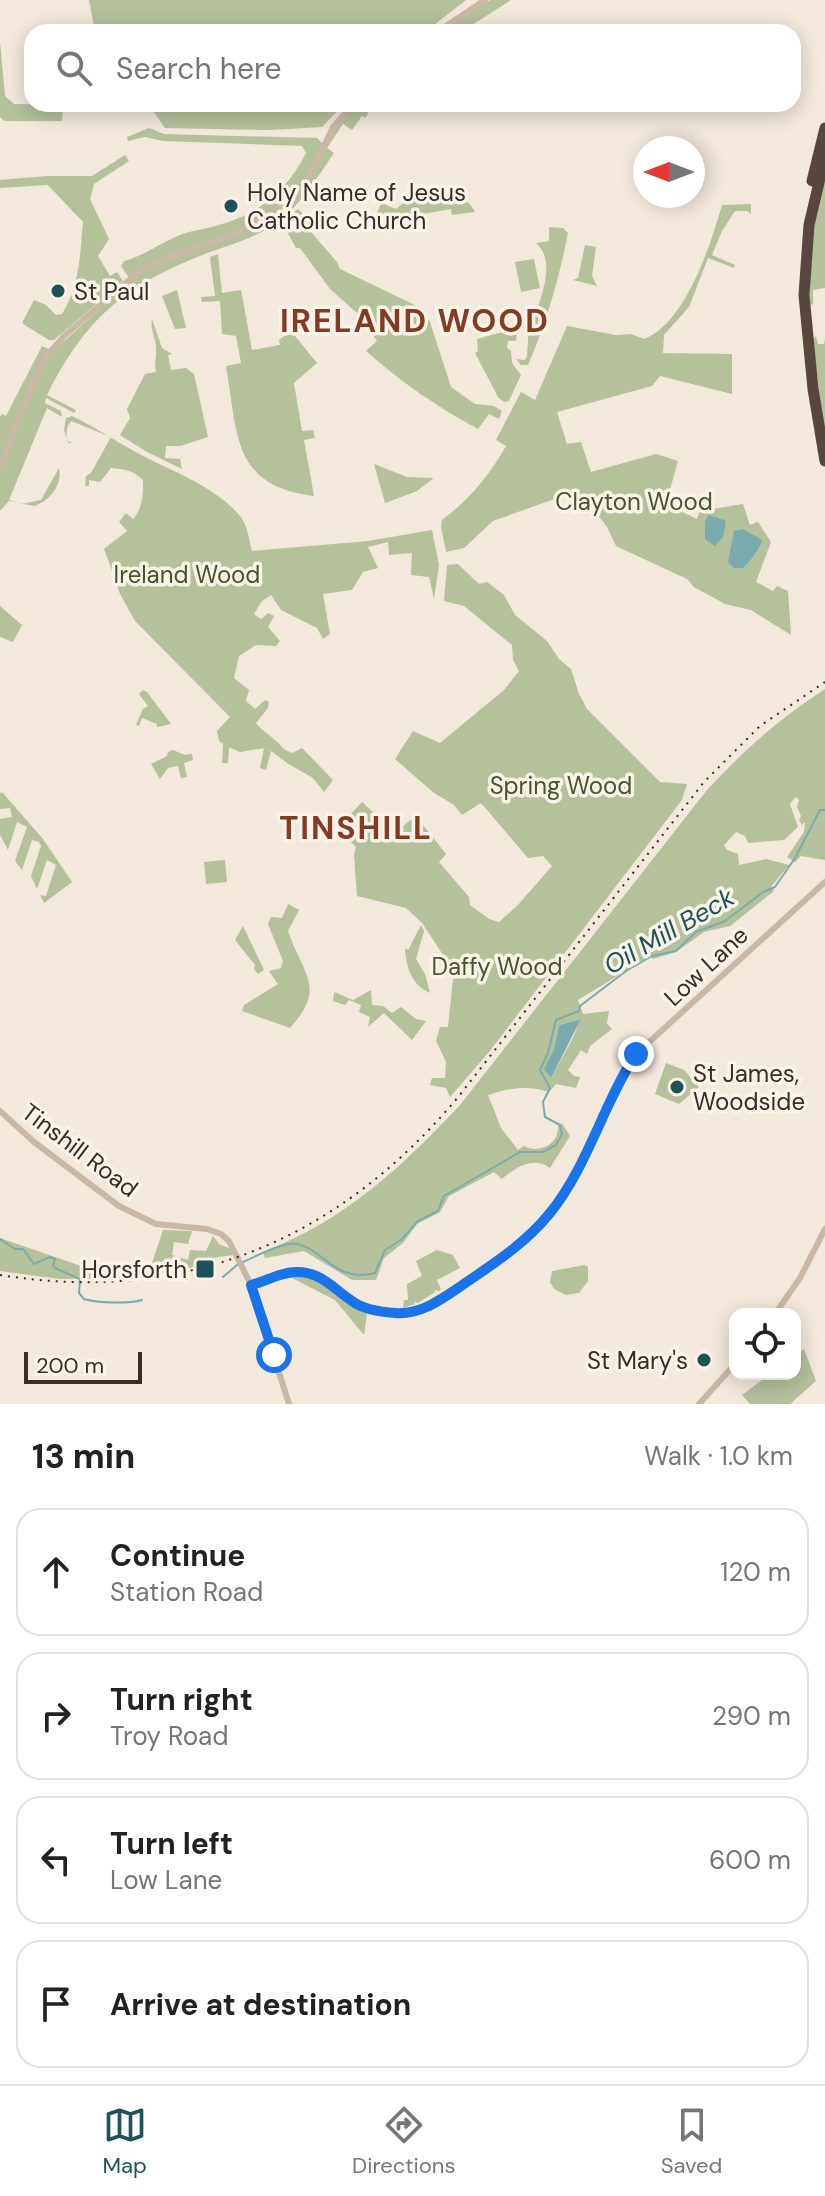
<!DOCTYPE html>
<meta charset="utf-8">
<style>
body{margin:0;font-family:"DM Sans",sans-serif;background:#f2f2f2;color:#222}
.controls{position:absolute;right:24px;bottom:24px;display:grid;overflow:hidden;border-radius:16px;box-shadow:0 4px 20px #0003}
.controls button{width:72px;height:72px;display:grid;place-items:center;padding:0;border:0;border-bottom:2px solid #e0e0e0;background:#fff;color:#222;font:40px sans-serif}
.compass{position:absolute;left:633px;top:136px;width:72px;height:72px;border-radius:50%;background:#fff;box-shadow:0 4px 20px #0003;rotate:270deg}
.scale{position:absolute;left:24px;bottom:20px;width:118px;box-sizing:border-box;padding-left:8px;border:4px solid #372d28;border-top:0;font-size:22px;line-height:28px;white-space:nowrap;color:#372d28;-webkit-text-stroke:6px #f9f2e8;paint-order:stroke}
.stop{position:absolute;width:24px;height:24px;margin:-18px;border:6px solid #1a73e8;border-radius:50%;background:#fff}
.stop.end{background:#1a73e8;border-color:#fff;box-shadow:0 2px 8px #0008}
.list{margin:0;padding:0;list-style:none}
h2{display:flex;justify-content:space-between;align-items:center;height:104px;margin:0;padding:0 32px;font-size:34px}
h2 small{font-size:26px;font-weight:400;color:#767676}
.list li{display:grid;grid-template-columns:52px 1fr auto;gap:24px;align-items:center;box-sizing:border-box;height:128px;margin:0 16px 16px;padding:0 16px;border:2px solid #e0e0e0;border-radius:24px}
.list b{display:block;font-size:30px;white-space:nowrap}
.list p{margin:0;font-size:26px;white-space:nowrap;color:#767676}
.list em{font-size:26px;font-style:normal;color:#767676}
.icon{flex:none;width:44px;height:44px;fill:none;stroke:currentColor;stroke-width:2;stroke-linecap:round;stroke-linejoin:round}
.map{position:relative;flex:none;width:825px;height:1404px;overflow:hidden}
.search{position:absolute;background:#fff;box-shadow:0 4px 20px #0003;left:24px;right:24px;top:24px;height:88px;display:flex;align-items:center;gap:20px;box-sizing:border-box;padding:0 28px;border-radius:24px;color:#767676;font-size:30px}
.sheet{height:680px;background:#fff}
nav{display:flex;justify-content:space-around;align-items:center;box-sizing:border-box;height:112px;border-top:2px solid #e0e0e0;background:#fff;font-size:22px;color:#767676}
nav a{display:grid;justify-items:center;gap:4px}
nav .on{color:#1d5358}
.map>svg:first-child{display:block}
</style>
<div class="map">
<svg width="825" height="1404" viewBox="0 0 825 1404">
<rect width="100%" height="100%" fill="#f2e8db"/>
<path fill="#b4c19b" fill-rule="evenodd" d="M89 0H466L425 32H95Z
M490 0H511L461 32H442Z
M0 42 5 96 14 104 94 105 63 107 62 121H4L0 117Z
M148 104H344L322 127 270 130 165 128Z
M357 104H371L367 107 368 114 365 118 362 116 352 130 343 124 327 148 334 153C318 176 303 202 280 220 258 238 228 245 202 255 123 287 86 318 47 395L76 410 74 413 46 398 45 403 61 411 62 417 47 408 9 500 22 504 41 500 59 468C63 484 50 501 34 506L9 501 0 511V417L2 414 6 416 42 346 53 351 131 281 121 266 124 261C148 255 169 236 193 231 245 222 281 202 306 153L302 146 163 141 145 137 128 141 127 137 149 128 164 134 317 138 326 147 334 130Z
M125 155 129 161 94 184 90 199 109 239 98 256 110 276 117 272 123 281 54 340H49L23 324V321L34 300 46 305 56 315 62 314C80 286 80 253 83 222L48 185 0 188V180L46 176H92Z
M825 167V288L813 290V305L810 304 809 251Z
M434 192C449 192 468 196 475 212L452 215 451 209 412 216V221L390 225 391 220 376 216 381 203 396 209 412 196Z
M751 204V214L747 211H735L722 231 712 255 735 265 734 268 708 258 689 307 664 335 663 353 732 354V394L660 376 652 386 557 412 567 444 581 442 591 472 656 454 678 461 669 493 678 510 697 519 700 511 743 504 750 525 758 522 771 542 756 582 773 591 777 586 788 591 791 635 751 610 725 604 694 587 687 579 616 546 607 527 593 508 581 497 571 493 493 521 464 548 446 552 441 526 442 520C470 499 489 476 506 446L496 440 521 392 535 400 567 326 616 335 631 334 644 339C685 324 711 244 722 205Z
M298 209 308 219 304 224 337 262 340 269 421 308 430 322 451 387 475 404 494 406 502 411 499 419 489 414 478 429C437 407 401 382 366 351L377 341 357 313 330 289 300 248H296L282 222Z
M549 227 563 228 568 233C559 278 547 322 528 365H521L516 359 525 360 527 356 529 324H525V319L536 314C542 292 556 260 536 243L549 241Z
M585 245 596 247 592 276 597 286 573 280 578 278Z
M218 254 222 293 241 290 252 350 280 345 279 340 291 331 317 363 294 383 302 431 313 430 315 438 304 440 314 496C231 486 238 433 226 366L241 363 236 336 222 334 220 301 202 302 201 297 215 296 210 257Z
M534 259 540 288 521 292 515 262Z
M177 290 186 328 175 329 162 296Z
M152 319 162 348 172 354 168 355 171 370 186 368 194 374 208 437 180 446H166L165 458 180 459 182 469 147 452 120 435 130 418 127 409 145 374 156 372C154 360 157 355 156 346 155 336 150 329 152 319Z
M517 328 516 341H508L507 348 511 351 512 363 521 375 509 401 504 402 498 397 475 353 478 351 477 339Z
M816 336 818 344H824L825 339V446L813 339Z
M72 416C99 429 121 445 147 458 177 473 218 489 240 516 248 526 249 540 252 551L368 541 432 530 439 565 434 599 429 577 411 575 412 553 389 555 388 542 368 547 378 568 363 572 352 590 323 594 330 634 323 639 317 628 281 610 271 595 262 601 254 614 261 619 268 613 274 616 268 627 280 641 276 646 256 645 239 656 234 678 249 690 246 701 255 709 265 700 269 702 268 708 256 723C262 731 269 734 276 741 283 747 283 750 292 753L302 748 333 780 324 792 313 778 287 763 271 751 266 770 260 768 264 748 240 752 229 747 228 763H222L223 744 219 741 217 731 230 717 135 621 120 594 106 554 104 549 127 531 119 522 126 513 133 519C143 508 143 494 143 480 133 470 124 469 111 468L100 482 89 480V486H85L86 476 91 473 111 437 71 421C66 427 66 433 67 441L73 443H68L64 430 66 418Z
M374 464 407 477 434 478 417 491 385 503Z
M458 564 479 584 487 582 504 595 515 615 547 641 559 659 571 669 579 694 587 709 660 782 687 784 682 800 489 1052 450 1097 446 1088 430 1085 432 1078H445L446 1062 436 1041 440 1027H448L453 979 449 964 422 923 406 908 357 896 354 855 356 847 341 832 348 817 362 802 395 832 416 816 446 854 439 862 469 897 470 905 489 919 499 922 517 906 552 866 543 856 528 858 481 803 462 815 454 805 434 793 395 759 413 731 440 743 504 690 519 671 513 660 512 645 464 606 444 601 447 565Z
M0 606 22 625 13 642 0 637Z
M825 689V860L801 856 795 862 787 857 804 832 805 822 802 825 799 820 801 816 797 807 799 800 796 797 790 804 798 827 784 840 748 843 745 836 736 832 724 845 727 850 738 854 739 865 766 859 789 865 771 887 774 891 730 926 704 932 676 952 653 959 650 956 578 1000 583 1014 609 1011 607 1023 612 1029 590 1046 587 1054 581 1050 568 1070 574 1076 580 1077 576 1088 556 1084 549 1092C528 1085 509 1088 488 1095L501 1128 518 1150 524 1146C539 1154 559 1145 558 1126L562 1123 570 1136 550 1168C533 1156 516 1167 502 1179L494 1172 449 1196 440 1212 417 1224 403 1243 384 1258 376 1280H352L304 1251 265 1258 263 1252C345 1220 401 1168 460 1105L707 790C743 751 780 718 825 689ZM580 1019 574 1036 551 1078 545 1069 554 1049 559 1025Z
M143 690 147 692 171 724 157 727V724L142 718 139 726 136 725 143 709 148 706 139 694Z
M173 750 185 755 192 754 193 760 184 763 187 777 181 778 178 766 168 768 160 779 151 764 167 756 168 752Z
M2 792 43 839 72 882 44 903 40 895 46 896 56 865 47 860 37 889 31 876 41 846 39 842 32 840 22 870 15 861 27 827 17 822 8 850 0 835V819L12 817 10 808 0 809V794Z
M225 860 227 882 206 884 204 862Z
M288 904 299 910 288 931C303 975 327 987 290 1028L242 1011 244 1005 278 984 269 971 281 968 283 961 268 924 271 917 282 918Z
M421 925 424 931 416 959 425 974 430 993C411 985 406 966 405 948L408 950Z
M243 926 264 970 258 974 254 969 255 965 235 940Z
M371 990 372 1005 383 1006 392 1013 401 1007 416 1019 426 1021 412 1040 384 1013 368 1027 370 1017 359 1012 361 1005 349 1000 345 1005 333 1001 334 992 353 1000Z
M666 1063 684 1070 699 1087 679 1104 655 1094Z
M163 1230 192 1231 188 1244 174 1242 172 1255 188 1260 190 1250 206 1251 213 1236 219 1244 231 1249 233 1255 212 1258 194 1267 135 1278 60 1279 0 1271V1238L107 1275 149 1272Z
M437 1250 453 1255 460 1268 437 1280 441 1289 439 1291 435 1290V1292L418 1303 414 1302 415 1304 403 1308 404 1300H408L407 1284 422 1276 416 1261Z
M585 1265 588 1267V1281L579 1293 566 1295 554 1289 550 1282 552 1271Z
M288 1276C331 1274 333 1300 367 1314L364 1335 335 1300Z
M804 1349 816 1381 790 1404H750L742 1395 770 1374H795V1356Z"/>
<path fill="#7aacaf" d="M709 515 726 521 723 537 715 546 705 539V521Z
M743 529 762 540C759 550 751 560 743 568H734L728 562 734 531Z
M581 1019 551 1078 544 1069 554 1049 559 1025Z"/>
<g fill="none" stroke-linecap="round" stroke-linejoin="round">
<path stroke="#7aacaf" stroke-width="2" d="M0 1239 15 1249H23L34 1264 50 1257 55 1259 53 1265 55 1268 80 1279 79 1293 84 1299C98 1303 128 1304 142 1300
M243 1262C257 1256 274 1246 290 1244 320 1241 332 1285 375 1273L385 1250 401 1240 418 1221 438 1211 444 1196 520 1152H543L556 1145 562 1134 560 1125 545 1117 543 1102 550 1088 540 1070 548 1053 556 1020 579 1011 580 1006 626 971 652 956 676 951 696 932 725 921 763 892 775 887 795 858 820 810H825
M223 1277 237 1265"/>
<path stroke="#cab8a7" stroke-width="6" d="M437 32 485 0
M0 467 37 374 46 357 64 336 141 270 156 262 240 232 286 205 298 196 307 182 333 127 354 104
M0 1111 34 1142 119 1206 156 1224 207 1229 221 1234 229 1241 251 1285 289 1404
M251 1285 278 1275 302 1272 325 1280 364 1307 388 1313 411 1314 487 1269 524 1241 560 1200 584 1156 610 1098 636 1054 825 882
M775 1314 800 1278 825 1229
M699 1404 735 1364"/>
<path stroke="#57473f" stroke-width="11" d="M825 157 809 225 804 295 813 389 825 461
M812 181 825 128"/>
<path stroke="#372d28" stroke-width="2" stroke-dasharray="2 6" stroke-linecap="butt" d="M0 1275C186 1305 339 1240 459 1096L704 782 760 726 825 682"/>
</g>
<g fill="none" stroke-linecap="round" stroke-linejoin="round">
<path stroke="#1a73e8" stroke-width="10" d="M274 1355 251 1285C267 1281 280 1272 297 1272 323 1272 335 1291 355 1303 366 1310 382 1312 395 1313 420 1315 441 1300 461 1286 493 1264 525 1244 550 1213 588 1166 603 1104 636 1054"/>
</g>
<g fill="#1d5358" stroke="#f9f2e8" stroke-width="3">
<circle cx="231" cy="206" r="8"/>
<circle cx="58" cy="291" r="8"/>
<circle cx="677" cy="1087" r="8"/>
<rect x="195" y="1259" width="20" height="20" rx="4"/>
<circle cx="704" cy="1360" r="8"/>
</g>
<g text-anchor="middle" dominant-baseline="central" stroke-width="7" stroke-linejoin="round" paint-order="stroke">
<g font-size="24" fill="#372d28" stroke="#f9f2e8" text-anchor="start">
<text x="247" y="192">Holy Name of Jesus<tspan x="247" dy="28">Catholic Church</tspan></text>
<text x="74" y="291">St Paul</text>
<text x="693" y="1073">St James,<tspan x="693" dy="28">Woodside</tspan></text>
<text x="187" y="1269" text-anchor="end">Horsforth</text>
<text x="688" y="1360" text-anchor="end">St Mary's</text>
</g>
<g font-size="24" fill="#45552c" stroke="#f9f2e8">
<text x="634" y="501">Clayton Wood</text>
<text x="187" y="574">Ireland Wood</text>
<text x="561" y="785">Spring Wood</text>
<text x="497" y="966">Daffy Wood</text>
</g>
<g font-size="24" fill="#372d28" stroke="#f9f2e8">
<text transform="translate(706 966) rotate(-43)">Low Lane</text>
<text transform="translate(80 1150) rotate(37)">Tinshill Road</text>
</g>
<g font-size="26" font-style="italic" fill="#1d5358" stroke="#f9f2e8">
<text transform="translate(669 931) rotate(-30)">Oil Mill Beck</text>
</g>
<g font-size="32" font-weight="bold" letter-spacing="2" fill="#853b21" stroke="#f9f2e8">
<text x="415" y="321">IRELAND WOOD</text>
<text x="356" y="828">TINSHILL</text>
</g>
</g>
</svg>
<div class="controls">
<button><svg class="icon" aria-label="locate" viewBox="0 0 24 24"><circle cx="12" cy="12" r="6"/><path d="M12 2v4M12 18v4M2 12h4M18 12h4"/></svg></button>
</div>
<svg class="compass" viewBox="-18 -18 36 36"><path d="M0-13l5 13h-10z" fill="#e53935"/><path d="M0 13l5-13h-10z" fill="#767676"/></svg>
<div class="scale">200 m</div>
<div class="stop" style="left:274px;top:1355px"></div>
<div class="stop end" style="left:636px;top:1054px"></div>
<div class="search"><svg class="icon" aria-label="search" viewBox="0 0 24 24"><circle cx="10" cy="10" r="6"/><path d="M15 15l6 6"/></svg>Search here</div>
</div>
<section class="sheet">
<h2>13 min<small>Walk · 1.0 km</small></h2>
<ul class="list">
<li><svg class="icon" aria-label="ahead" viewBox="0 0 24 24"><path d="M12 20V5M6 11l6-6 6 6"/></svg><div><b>Continue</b><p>Station Road</p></div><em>120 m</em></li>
<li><svg class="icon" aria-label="right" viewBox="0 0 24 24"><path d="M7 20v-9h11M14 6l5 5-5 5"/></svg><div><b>Turn right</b><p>Troy Road</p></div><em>290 m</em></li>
<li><svg class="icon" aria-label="left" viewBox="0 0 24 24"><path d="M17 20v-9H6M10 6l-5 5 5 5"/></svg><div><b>Turn left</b><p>Low Lane</p></div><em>600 m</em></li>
<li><svg class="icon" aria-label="arrive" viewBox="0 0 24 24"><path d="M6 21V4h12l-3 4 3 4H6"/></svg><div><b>Arrive at destination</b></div></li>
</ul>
</section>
<nav>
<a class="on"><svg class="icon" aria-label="map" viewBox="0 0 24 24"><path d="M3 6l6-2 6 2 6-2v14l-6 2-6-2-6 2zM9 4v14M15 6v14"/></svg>Map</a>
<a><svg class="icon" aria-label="directions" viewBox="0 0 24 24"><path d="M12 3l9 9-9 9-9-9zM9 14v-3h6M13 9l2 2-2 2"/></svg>Directions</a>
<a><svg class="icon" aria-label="saved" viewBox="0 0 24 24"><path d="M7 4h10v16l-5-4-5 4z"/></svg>Saved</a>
</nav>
